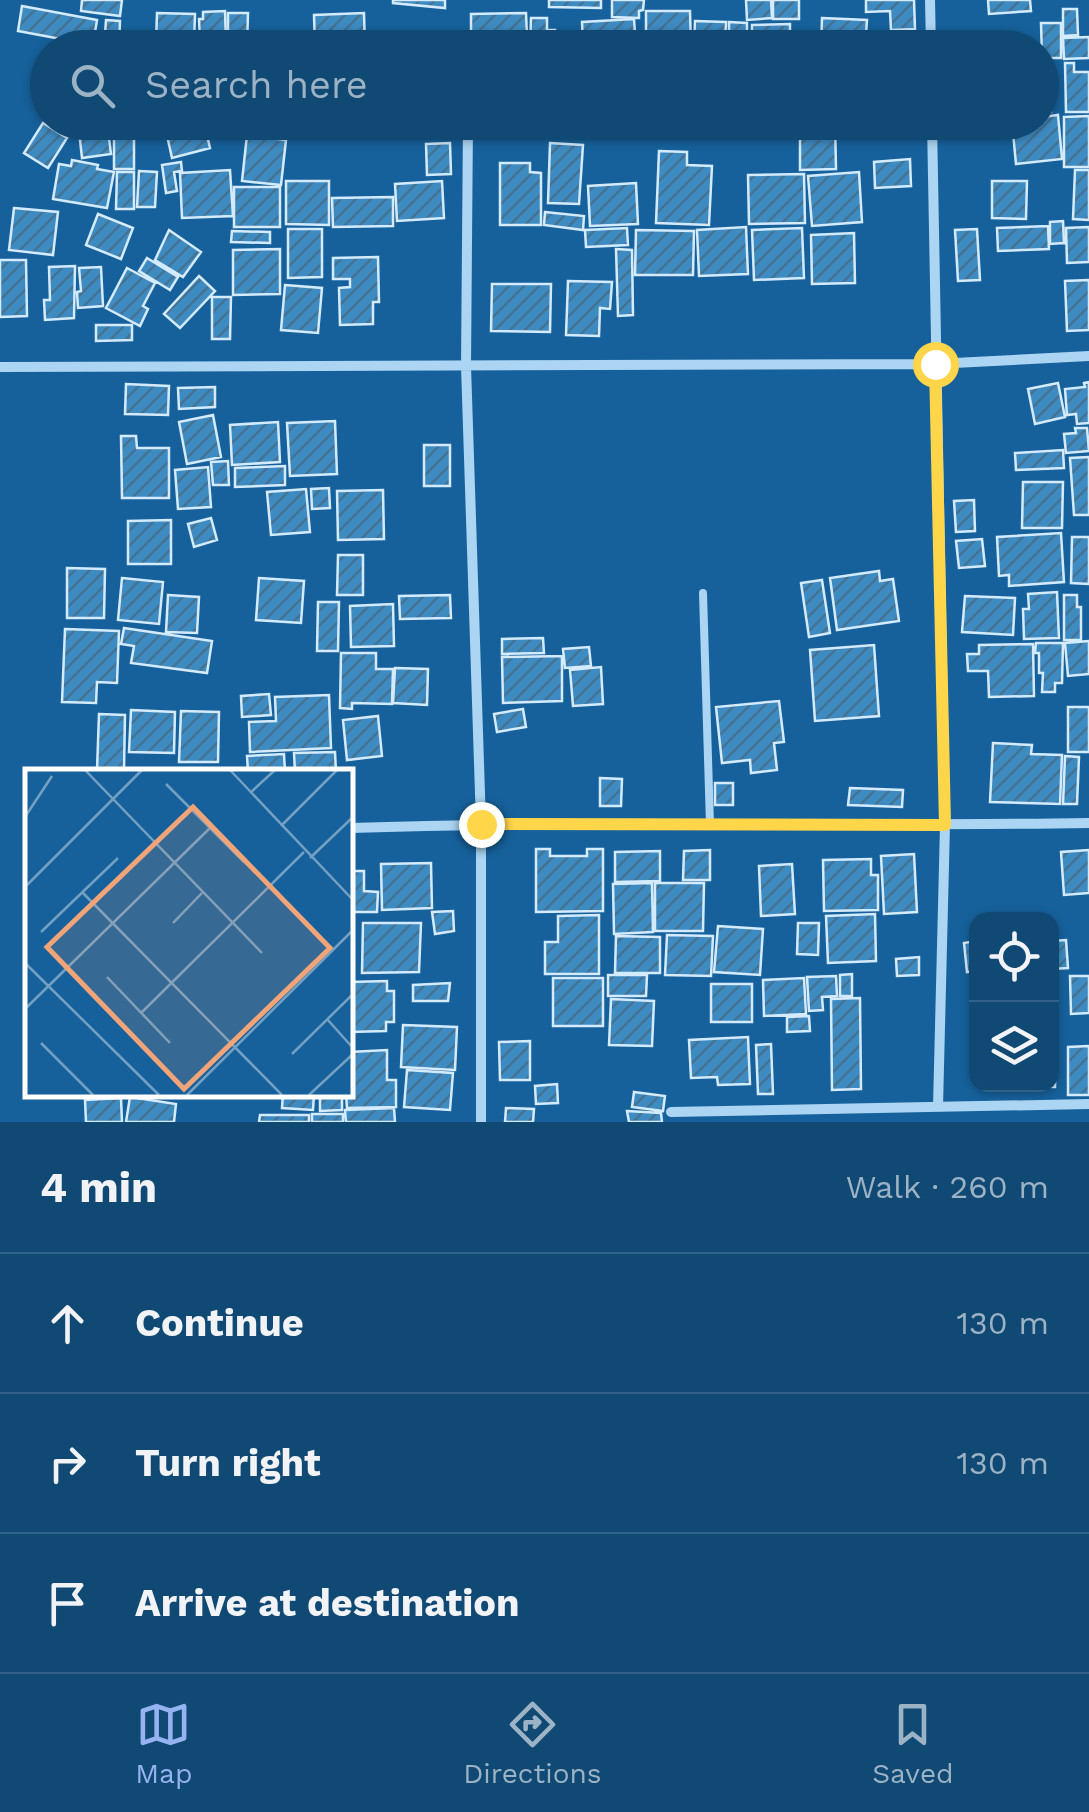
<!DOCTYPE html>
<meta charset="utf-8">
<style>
body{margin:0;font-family:"Work Sans",sans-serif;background:#195079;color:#f1f3f6}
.controls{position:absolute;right:30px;bottom:30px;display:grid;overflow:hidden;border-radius:20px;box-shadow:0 2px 8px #0004}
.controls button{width:90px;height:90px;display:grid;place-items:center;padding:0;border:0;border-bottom:2px solid #306186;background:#104974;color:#f1f3f6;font:50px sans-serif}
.stop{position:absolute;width:30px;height:30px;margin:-22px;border:8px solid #ffd54a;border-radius:50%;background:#fff}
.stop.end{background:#ffd54a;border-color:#fff;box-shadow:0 2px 10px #0008}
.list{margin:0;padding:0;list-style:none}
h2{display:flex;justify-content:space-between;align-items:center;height:130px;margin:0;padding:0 40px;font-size:42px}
h2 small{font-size:32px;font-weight:400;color:#9cb2c5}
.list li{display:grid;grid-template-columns:65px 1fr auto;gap:30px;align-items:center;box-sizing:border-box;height:140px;padding:0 40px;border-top:2px solid #306186}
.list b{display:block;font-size:38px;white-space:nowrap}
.list em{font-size:32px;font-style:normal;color:#9cb2c5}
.icon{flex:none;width:55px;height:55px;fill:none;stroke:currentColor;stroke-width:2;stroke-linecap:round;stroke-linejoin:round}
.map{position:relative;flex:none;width:1089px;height:1122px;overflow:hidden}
.search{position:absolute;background:#104974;box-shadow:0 2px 8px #0004;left:30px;right:30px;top:30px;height:110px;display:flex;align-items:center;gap:25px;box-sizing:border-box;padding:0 35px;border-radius:55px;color:#9cb2c5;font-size:38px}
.sheet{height:550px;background:#104974}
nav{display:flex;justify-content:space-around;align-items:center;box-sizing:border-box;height:140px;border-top:2px solid #306186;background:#104974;font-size:28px;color:#9cb2c5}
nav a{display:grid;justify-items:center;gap:5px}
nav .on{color:#95b2f1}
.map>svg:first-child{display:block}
</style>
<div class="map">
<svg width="1089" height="1122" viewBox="0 0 1089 1122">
<defs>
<pattern id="building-hatch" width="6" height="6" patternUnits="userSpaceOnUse" patternTransform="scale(2.5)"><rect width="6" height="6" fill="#3e8bc2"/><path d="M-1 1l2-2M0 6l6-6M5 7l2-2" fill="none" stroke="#447293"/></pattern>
</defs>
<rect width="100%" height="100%" fill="#16619b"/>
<path fill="url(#building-hatch)" stroke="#d3ebfd" stroke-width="2.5" d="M82 0H122L120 16 81 11Z
M393 0H445V8L393 3Z
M549 0H601V8L549 7Z
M612 0H644L643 10 639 11V18L612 17Z
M746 0H771L772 18 747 20Z
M773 0H799V19H773Z
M866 0H914L915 29 891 30 890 11 866 12Z
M988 0H1030L1031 11 989 14Z
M22 6 97 20 93 45 18 31Z
M1063 9H1077L1078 35 1063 36Z
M225 11 226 48H207V42L200 43 199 19H203V12Z
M646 11H690L691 48H646Z
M157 13 195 14 194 43 156 42Z
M228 13H248L247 48H228Z
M364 13 365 48H315L314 15Z
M526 13 527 36 471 37V14Z
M531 18H547V30H555V48H530Z
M822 18 867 20 865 48H821Z
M634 19 636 48H583L582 22Z
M106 20 120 21 119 48H104Z
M695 21 726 22 725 48H694Z
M729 22 747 23V48H729Z
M1041 23H1061V58H1042Z
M790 24V48H752V25Z
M1089 37V58L1064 59 1063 38Z
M1065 63H1074V72H1089V112H1066Z
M1042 64H1049L1051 112H1042Z
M1058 115 1062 159 1016 164 1012 122H1042V117Z
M1089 116V167H1064V117Z
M78 122H107L111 154 82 158Z
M114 122H134V169H114Z
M204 122 210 148 172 158 166 131Z
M752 122H798L797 131 752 128Z
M800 122H835L836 169 800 170Z
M843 122H886L887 131 843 133Z
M43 123 67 138 48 168 24 153Z
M247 135 286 140 281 185 242 181Z
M450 143 451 174 427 175 426 144Z
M550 143 583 145 579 204 548 203Z
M659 151 687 152V165L712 166 709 225 656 223Z
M910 159 911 186 875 188 874 162Z
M72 160 98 165 97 169 114 172 107 208 53 199 59 164 71 166Z
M181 162 182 171 174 172 177 191 166 193 162 165Z
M500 163H530V172L541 173V225H500Z
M230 170 233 216 182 218 180 173Z
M1075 170H1089V220L1073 219Z
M139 171 157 172 155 207H137Z
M117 172H134V209H116Z
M859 172 862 222 812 226 808 176Z
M804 174 805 223 749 224 748 175Z
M286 181H329V225L286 224Z
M442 181 444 218 397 221 395 184Z
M992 181H1027L1026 219 992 218Z
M636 183 638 224 590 226 588 186Z
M234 187H280V227H234Z
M393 197V226L333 227 332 198Z
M14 208 58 212 53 255 9 250Z
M545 212 584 216 583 230 544 225Z
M98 214 133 228 121 259 86 245Z
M1063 221 1064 243 1050 244V222Z
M1048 226 1049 249 998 251 997 228Z
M746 227 748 274 699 276 697 230Z
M1089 227V262L1067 263 1066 228Z
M627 228 628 245 586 247 585 230Z
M802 228 804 278 754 280 752 230Z
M288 229H322V277L288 278Z
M977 229 980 280 958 281 955 230Z
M169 230 201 252 183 277 155 260Z
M636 230 694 231 693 275H635Z
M232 231 270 232V243L231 242Z
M854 233 855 283 812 284 811 235Z
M280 249V294L233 295V250Z
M616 249 632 250 633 315 618 316Z
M378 257 379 302H373V324L340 325 339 288 350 287V279H333V258Z
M147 258 178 277 170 290 139 271Z
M0 260H26L27 316 0 317Z
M75 266 74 318 45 320 44 300H50L49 267Z
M101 267 103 306 78 308 77 292 81 291 79 268Z
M127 268 155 283 143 306 148 309 140 326 106 308Z
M199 276 215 291 180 328 164 314Z
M1089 280V330L1067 331 1065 281Z
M568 281 612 282 610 309 600 308 599 336 566 335Z
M492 284H551L550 332 491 331Z
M285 285 322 288 318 333 281 330Z
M212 297H231L230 339H212Z
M96 325H132V340L96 341Z
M1089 382V423L1077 424 1076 414 1067 415 1065 389 1085 387 1084 383Z
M1058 383 1065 417 1035 424 1028 389Z
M126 384 169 386 168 415 125 414Z
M215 387V407L179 409 178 388Z
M213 415 221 457 187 464 179 422Z
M335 421 337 474 290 476 287 423Z
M278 422 280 462 232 465 230 425Z
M1075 428H1087L1089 451 1066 453 1064 434 1076 433Z
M121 436H136L137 448H169V498H122Z
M424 445H450V486H424Z
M1063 450 1064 468 1016 470 1015 453Z
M1089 457V515H1074L1070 458Z
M228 461 229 485H213L211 462Z
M285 466V485L235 487V468Z
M208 467 211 507 178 509 175 470Z
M1023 482H1063L1062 528H1022Z
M329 488 330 508 312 509 311 489Z
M306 489 310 532 271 535 267 492Z
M383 490 384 539 338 540 337 491Z
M974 500 975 531 956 532 954 501Z
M211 518 217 540 194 547 188 524Z
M171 520V564H128V521Z
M1061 533 1064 582 1009 586V575L999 576 997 537Z
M1072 537H1089V584L1071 583Z
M982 539 985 566 959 568 956 541Z
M338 555H363V595H337Z
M67 568 105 569 104 618H67Z
M879 571 880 581 893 579 899 621 837 630 830 578Z
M122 578 163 582 159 624 118 620Z
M259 578 304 581 301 623 256 620Z
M822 580 830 633 809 637 801 583Z
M1057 592 1059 638 1024 639 1023 609H1029L1028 594Z
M168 595 199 597 197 633 166 632Z
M450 595 451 618 400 619 399 596Z
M1064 595H1077V607H1081V640H1064Z
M965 596 1015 598 1013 635 962 632Z
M318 602H339L338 651H317Z
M393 604 394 646 351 647 350 606Z
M124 628 212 641 207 673 131 663 134 646 121 644Z
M65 629 119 631 117 683 97 682 96 703 62 702Z
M543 638 544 653 502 654V639Z
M1089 641V674L1068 676 1065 643Z
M1036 643H1063L1062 683H1055V692H1042L1043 673H1039V653H1035Z
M1033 644 1034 696 989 697 988 671H968L967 654H979V645Z
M874 645 879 716 815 721 810 650Z
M589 647 591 666 565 668 563 649Z
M341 653H376V669H393L392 704 352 703V709L340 708Z
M562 656V701L503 703 502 657Z
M601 667 603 704 573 706 570 670Z
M395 668 428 669 427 705 393 703Z
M269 694 271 715 242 717 241 696Z
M329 695 331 748 250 752 249 722 276 721 275 697Z
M779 701 784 742 774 743 777 770 751 773 750 760 722 763 716 707Z
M1068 707H1089V752H1068Z
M523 709 526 727 497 732 494 714Z
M131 710 175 712 174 753 129 752Z
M181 711 219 712 218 762H179Z
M99 714 125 715 124 770H97Z
M378 716 382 756 347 760 343 720Z
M993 743 1032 745 1031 754 1062 755 1060 804 990 802Z
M335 752 336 772H295L294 753Z
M284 754 285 772H248L247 756Z
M1065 756 1079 757 1077 804H1063Z
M600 778 622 779 621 806H600Z
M715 783H733V805H715Z
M850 788 903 790 902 807 848 805Z
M536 849H550V856H587V849H603V911L536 912Z
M710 850V880H683L684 851Z
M1089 850V893L1064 895 1061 852Z
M660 851V881L615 882V852Z
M914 854 917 912 884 914 881 856Z
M871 859V875H878V910L824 911 823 860Z
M431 863 432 908 382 910 381 864Z
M792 864 795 914 761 916 759 866Z
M350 871H364V891L378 892 377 912H350Z
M652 883 653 932 614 934 613 884Z
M655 883H704L703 931H655Z
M453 911 454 931 435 934 432 912Z
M875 914 876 961 828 963 826 916Z
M599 915V974H545V942H558V916Z
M363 923H421L419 972 362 973Z
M798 923H819L818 955 797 954Z
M718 926 763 929 760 975 714 972Z
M667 935 713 936 711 976 665 975Z
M616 936 660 937V973H615Z
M1066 940 1068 968 1052 969V941Z
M976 941V971L967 972 964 943Z
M919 957V975L897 976 896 959Z
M852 974V996H840V975Z
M608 975H647L646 996H608Z
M836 976 837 996 822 997 823 1010 809 1011 807 977Z
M1070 976H1089V1013L1071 1014Z
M553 978H603V1026H553Z
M804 978 806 1014 764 1016 763 980Z
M387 981V991H394V1022H386V1031L350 1032V982Z
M450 983 448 1001H413V985Z
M711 984H752V1022H711Z
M860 998 861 1089 832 1090 831 999Z
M611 999 654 1001 652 1046 609 1045Z
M809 1016 810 1031 787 1032V1017Z
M403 1025 457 1027 455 1070 401 1067Z
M1052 1028H1056L1055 1087 993 1086 1052 1084Z
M748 1037 750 1084 718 1085 717 1077 691 1078 689 1040Z
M530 1041V1080H500L499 1042Z
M771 1044 773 1094H758L756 1045Z
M1089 1046V1095H1068V1047Z
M387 1050V1080H396V1107L347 1108 346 1094H350V1052Z
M407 1070 453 1073 450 1110 404 1107Z
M557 1084 558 1103 536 1104 535 1086Z
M634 1092 665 1096 663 1111 632 1107Z
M283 1094H314L313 1110 282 1108Z
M320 1094H342V1110L320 1111Z
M130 1097 176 1104 174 1122H126Z
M121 1098 122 1122H86L85 1100Z
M394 1108 395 1122H346L345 1110Z
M506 1108 534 1109 533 1122H505Z
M627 1111 661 1113 662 1122H629Z
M312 1114H343V1122H312Z
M260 1115H309V1122H259Z"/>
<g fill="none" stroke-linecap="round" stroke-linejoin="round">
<path stroke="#abd5f3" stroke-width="8" d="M703 593 710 824"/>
<path stroke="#abd5f3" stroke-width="10" d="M930 0 931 48
M468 122 466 366 481 824V1122
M596 122 743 124
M932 122 945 825 938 1107
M0 367 935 364 1089 356
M350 828C596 820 843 827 1089 823
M671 1112 1089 1104"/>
</g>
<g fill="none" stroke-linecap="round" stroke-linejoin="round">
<path stroke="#ffd54a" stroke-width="12" d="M481 824 945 825 935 364"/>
</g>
<g transform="translate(25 769)">
<rect width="328" height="328" fill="#16619b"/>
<path fill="none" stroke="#73a0c3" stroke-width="2.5" d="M60 1 237 184M205 1 328 131M141 15 219 93M225 24 250 1M0 48 27 7M256 57 312 1M285 89 328 48M0 118 117 1M58 124 257 326M148 154 177 124M16 163 93 89M0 194 134 326M82 208 145 274M0 240 185 59M116 244 279 83M302 250 328 279M16 274 68 326M267 285 328 225M162 326 328 161M284 326 328 285"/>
<path fill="#f2a479" fill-opacity="0.15" stroke="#f2a479" stroke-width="5" d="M168 38 305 179 159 320 22 178Z"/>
<rect width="328" height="328" fill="none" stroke="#fff" stroke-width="5"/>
</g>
</svg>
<div class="controls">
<button><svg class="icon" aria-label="locate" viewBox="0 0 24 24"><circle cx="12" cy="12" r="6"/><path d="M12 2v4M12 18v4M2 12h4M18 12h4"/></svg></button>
<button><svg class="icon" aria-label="layers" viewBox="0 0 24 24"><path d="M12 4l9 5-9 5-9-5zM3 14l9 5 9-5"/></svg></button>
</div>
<div class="stop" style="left:935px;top:364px"></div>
<div class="stop end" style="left:481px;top:824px"></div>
<div class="search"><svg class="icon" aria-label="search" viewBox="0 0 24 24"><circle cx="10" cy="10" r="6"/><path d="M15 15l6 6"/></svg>Search here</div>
</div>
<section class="sheet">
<h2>4 min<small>Walk · 260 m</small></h2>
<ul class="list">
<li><svg class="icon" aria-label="ahead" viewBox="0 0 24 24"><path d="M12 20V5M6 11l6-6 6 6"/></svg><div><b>Continue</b></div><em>130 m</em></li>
<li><svg class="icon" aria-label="right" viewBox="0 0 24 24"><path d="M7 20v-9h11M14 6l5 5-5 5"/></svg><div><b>Turn right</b></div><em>130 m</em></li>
<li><svg class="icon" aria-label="arrive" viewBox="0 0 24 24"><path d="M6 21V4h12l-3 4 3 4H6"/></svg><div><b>Arrive at destination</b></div></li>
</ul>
</section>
<nav>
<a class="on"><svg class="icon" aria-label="map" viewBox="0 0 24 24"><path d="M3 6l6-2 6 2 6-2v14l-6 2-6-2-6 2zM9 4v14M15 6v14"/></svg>Map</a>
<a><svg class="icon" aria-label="directions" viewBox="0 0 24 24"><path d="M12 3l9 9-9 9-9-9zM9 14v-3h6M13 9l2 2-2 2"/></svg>Directions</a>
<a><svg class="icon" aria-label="saved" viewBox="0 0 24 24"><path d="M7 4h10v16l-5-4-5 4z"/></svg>Saved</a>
</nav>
